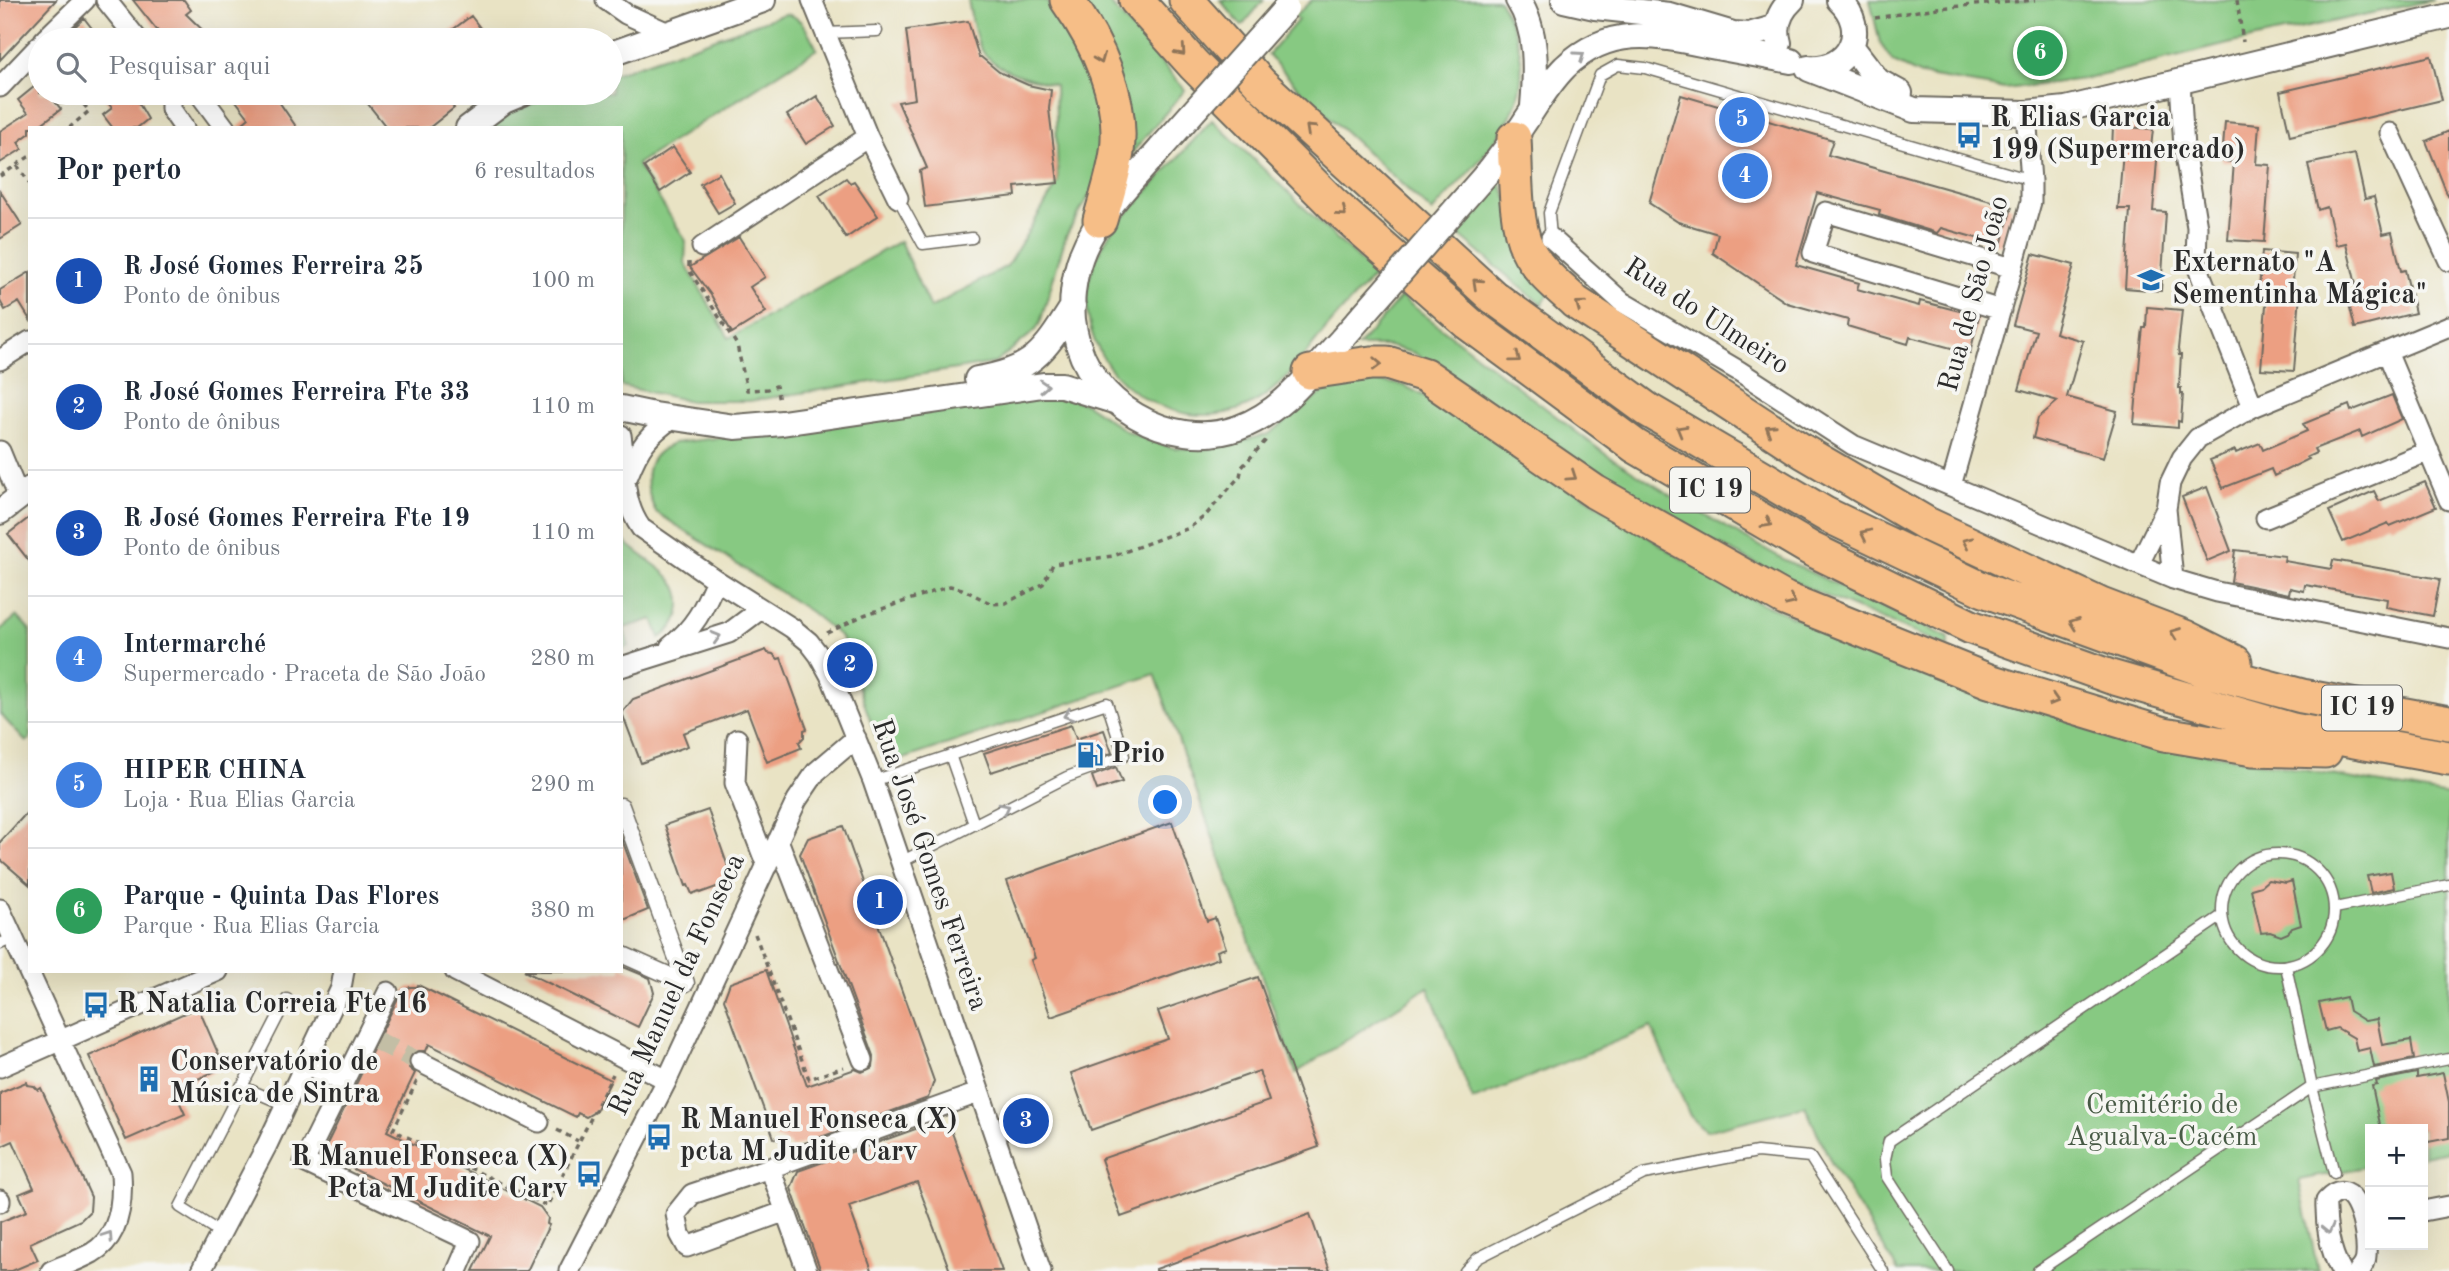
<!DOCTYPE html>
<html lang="pt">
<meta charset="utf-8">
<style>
body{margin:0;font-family:"Old Standard TT",serif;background:#f6f6f7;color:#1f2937}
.controls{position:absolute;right:21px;bottom:21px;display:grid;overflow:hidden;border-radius:0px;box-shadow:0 7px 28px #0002}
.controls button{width:63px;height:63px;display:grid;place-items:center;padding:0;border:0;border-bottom:2px solid #e0e1e3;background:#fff;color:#1f2937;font:35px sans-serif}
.you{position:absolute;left:1166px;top:803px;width:24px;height:24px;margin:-18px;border:5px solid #fff;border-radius:50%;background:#1a73e8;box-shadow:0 0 0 10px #1a73e833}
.badge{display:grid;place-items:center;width:46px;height:46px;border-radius:50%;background:#1f6fb2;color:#fff;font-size:23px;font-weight:700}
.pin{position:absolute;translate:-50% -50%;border:4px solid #fff;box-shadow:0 2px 7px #0006}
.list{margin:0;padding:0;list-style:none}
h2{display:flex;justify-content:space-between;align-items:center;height:91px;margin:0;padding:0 28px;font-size:30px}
h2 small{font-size:23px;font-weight:400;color:#747a83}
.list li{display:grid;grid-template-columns:46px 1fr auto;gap:21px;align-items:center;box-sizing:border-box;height:126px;padding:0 28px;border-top:2px solid #e0e1e3}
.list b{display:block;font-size:26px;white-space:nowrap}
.list p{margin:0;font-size:23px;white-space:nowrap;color:#747a83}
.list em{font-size:23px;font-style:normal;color:#747a83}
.icon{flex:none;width:38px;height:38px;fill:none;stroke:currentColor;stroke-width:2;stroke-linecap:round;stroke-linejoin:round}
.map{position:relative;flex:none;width:2449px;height:1271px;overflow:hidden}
.search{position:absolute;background:#fff;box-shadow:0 7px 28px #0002;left:28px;top:28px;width:595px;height:77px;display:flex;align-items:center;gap:18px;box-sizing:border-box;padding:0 24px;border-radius:38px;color:#747a83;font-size:26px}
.panel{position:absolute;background:#fff;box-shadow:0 7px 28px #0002;left:28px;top:126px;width:595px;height:847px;border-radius:0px}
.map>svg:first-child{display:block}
</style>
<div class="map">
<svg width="2449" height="1271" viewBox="0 0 2449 1271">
<rect width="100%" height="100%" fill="#f6f6f2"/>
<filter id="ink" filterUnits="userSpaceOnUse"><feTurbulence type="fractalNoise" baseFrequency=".0143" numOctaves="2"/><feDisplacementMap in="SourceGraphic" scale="14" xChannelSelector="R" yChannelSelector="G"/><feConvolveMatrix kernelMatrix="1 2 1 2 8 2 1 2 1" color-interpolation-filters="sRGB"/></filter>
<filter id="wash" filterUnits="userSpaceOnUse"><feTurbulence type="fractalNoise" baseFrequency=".00686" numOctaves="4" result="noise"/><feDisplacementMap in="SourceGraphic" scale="28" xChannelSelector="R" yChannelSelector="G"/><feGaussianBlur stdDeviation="1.57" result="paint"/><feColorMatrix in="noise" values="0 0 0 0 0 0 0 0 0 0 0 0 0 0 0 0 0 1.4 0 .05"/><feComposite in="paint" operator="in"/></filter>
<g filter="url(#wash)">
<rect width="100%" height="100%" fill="#e9e3c4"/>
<path fill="#87c982" stroke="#597a56" stroke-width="2" d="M968 0H1046L1086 54 1098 84 1107 145 1097 182 1066 236 1040 323 1036 330 995 363 749 401H690L621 386V128H486L503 115 562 93H611V75L784 14C802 14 810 36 817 49L637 164 686 241 685 263 729 338 900 241 930 308 1007 266 1058 183 1055 85C1031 79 995 72 981 49 974 35 971 15 968 0Z
M1080 0H1107L1185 90 1125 161Z
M1220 0H1264L1242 26Z
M1312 0H1499C1556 97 1494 143 1432 212L1301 91 1268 55 1298 20 1295 16Z
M1870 0H2433L2228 44 2091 78 2005 89 1921 75 1893 62 1880 43Z
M1212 120 1375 275C1358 293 1341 311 1325 330 1300 360 1278 396 1240 409 1168 434 1087 378 1087 301 1086 275 1098 253 1111 231Z
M1500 182 1549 294 1542 305 1456 233Z
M1401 297 1604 453 1683 503 1787 561 1949 638V647C1877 617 1803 589 1735 553 1625 496 1519 420 1414 353L1388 346H1358Z
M1375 381 1403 385 1446 407 1733 591 1962 689 2185 749 2449 796V1151L2423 1156V1129H2370V1166L2299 1180 2318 1271H1898L1831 1162 1805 1106 1706 1131 1690 1116 1651 1027 1473 1100 1428 987 1296 1073 1155 674 886 765 841 637 811 612 656 512C647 495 641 466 659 452 663 448 669 446 674 443L891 418 1055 393 1086 404 1126 431 1151 441 1174 448 1208 449 1269 434 1321 394 1344 382Z
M621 537C640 562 688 573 679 612 677 623 669 632 660 638L653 619 624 628 629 646 621 649Z
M17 616 30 630V739L26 742 0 714V630Z"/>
<g id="blocks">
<path fill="#ec9f82" d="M0 0H56L0 60Z
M133 0H184L191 10 186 14 213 40H165Z
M471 16 484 33 474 40H439Z
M84 18 101 40H61Z
M968 21 979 57H981L999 72 1028 85 1051 90 1049 109 1058 183 1015 187 1016 196 925 207 920 171 927 168 898 102 915 99 906 30Z
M2431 56 2442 100 2290 136 2280 92Z
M40 82V93H48L61 109 36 128H30V133L18 142 22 149 0 163V131L28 113 18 100Z
M100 93H150L138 102 148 119 137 128H113L103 115 112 108Z
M230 93H273L297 128H237L249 118Z
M382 93H442L454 108 429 128H387L368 104Z
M1681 95 1833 140 1828 155 2012 207 2001 245 1941 228 1937 233 1879 215 1880 210 1817 193 1796 265 1859 283 1857 289 1919 306 1920 301 1979 316 1970 353 1910 337 1908 344 1847 326 1848 320 1787 303 1713 253 1718 234 1678 222 1649 203Z
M817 96 835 126 806 144 787 115Z
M2225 122 2259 125 2256 164 2270 165 2264 242 2228 240 2234 162 2222 161Z
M2113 126 2153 129 2151 148H2158L2153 211 2166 212 2161 291 2125 288 2130 209H2118L2123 151 2112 150Z
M2449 131V195L2448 196 2426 141Z
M673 147 690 172 660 192 644 167Z
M2355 154 2365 199 2374 197 2383 234 2392 232 2401 271 2405 270 2415 313 2355 328 2348 300 2359 297 2346 243 2336 245 2327 207 2318 210 2308 164Z
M719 173 735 203 718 213 700 184Z
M846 178 850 183 854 181 878 216 846 238 819 196Z
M0 191 22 225 0 239Z
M739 237 765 277 750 287 766 312 732 333 711 295 690 267Z
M2262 251 2295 254 2292 294H2300L2294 371 2261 369 2267 292 2259 291Z
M2033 254 2074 265 2055 333 2083 341 2067 397 2117 411 2103 458 2033 438 2038 418 2058 401 2019 390 2036 331 2013 325Z
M30 272V320L19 302 5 310 0 301V290Z
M2147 307 2182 310 2178 349 2179 355H2181L2179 388H2181V394H2183L2181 422 2178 421V428L2134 424 2141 346 2143 328H2146Z
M2392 395 2402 419 2362 437 2360 431 2314 449 2316 453 2307 457 2309 459 2274 476 2271 469 2223 488 2210 460 2235 450 2236 453 2260 443 2263 450 2307 431 2303 424 2349 405 2351 411Z
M2425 482 2436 507 2390 526 2388 523 2343 542 2329 511 2374 491 2379 501Z
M2207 487 2231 551 2207 561 2182 497Z
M30 517V562L8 534Z
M2235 550 2285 556 2284 561 2331 569 2333 560 2440 579 2433 616 2386 607 2387 599 2305 585 2304 591 2290 588 2289 594 2231 582Z
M766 650 768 653 773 654 778 659 781 658 807 729 804 730V737L799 742 801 748 767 762 747 709 683 733 688 746 641 763 622 713 633 699Z
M1071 725 1078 744 991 772 984 753Z
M1104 730 1112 753 1087 762 1079 738Z
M1116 767 1122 782 1097 790 1092 776Z
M30 809V885L0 859V842Z
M708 810 733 881 700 893 699 891 692 894 688 885 686 886 665 825Z
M1172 822 1207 921 1215 918 1226 948 1217 951 1219 958 1051 1017 1031 960 1035 958 1007 881Z
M843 826 934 1081 928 1098 791 1148 789 1144 774 1138 724 999 730 983 766 970 807 1086 855 1069 862 1072 873 1067 874 1056 800 854 808 838Z
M621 837 648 910 621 921Z
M2391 872 2394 888 2371 893 2367 876Z
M2268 880 2286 883 2292 881 2301 925 2292 928 2288 933 2281 936 2270 932 2261 933 2255 907 2251 889 2261 886Z
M621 966 650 978 654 993 638 1027 524 971H621Z
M1258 977 1319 1147 1121 1217 1101 1159 1269 1101 1259 1071 1091 1130 1071 1073 1168 1039 1158 1011Z
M418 985 611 1080 596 1111 586 1117 578 1113 576 1117 429 1044 426 1051H414L409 1057V1068L415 1073 387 1131 540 1207 548 1218 547 1224 549 1225 527 1271H473L490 1236 331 1158 327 1144 400 994 410 987H417Z
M2346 997 2349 1011 2365 1021 2377 1019 2382 1045 2411 1040 2414 1059 2374 1067 2370 1048 2357 1051 2354 1038 2337 1028 2326 1031 2319 1003Z
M198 1007 224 1067 174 1090 185 1114 126 1140 89 1056Z
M2417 1073V1078L2443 1073 2449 1102V1138L2423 1143V1129H2381L2372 1086 2377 1085 2376 1081Z
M26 1082 27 1085 34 1086 38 1090 41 1088 91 1197 90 1211 81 1220 30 1243 38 1260 12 1271H0V1222L27 1211 19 1194 34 1188 13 1141 0 1147V1093Z
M935 1122 951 1130 1002 1271H950L917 1182 849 1206 872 1271H821L791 1188 798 1171Z
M1310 1214 1330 1271H1156V1269Z"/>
</g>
</g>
<g filter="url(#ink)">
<use href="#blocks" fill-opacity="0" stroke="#6e6b61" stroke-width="2"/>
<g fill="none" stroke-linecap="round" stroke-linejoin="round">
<path stroke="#c3bea5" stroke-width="19" stroke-dasharray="19 10" stroke-linecap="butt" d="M377 1041 420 1062"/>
<g stroke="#6e6b61" stroke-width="13">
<path id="service" d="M825 33 877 31
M898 198 923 244 972 238
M1551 238 1549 213 1600 75 1618 65 1645 68 2031 180
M950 755 974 824
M873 781 1107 703 1124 756 1067 777 901 862
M2222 910a56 56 0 1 1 112 0a56 56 0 1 1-112 0Z
M2335 908 2449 885
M0 944 13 938
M2286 966 2312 1087 2334 1173
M241 1086 285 1105
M221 1233 180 1207 287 999
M1465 1271 1478 1258 1644 1174 1757 1152 1810 1157 1883 1271
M1948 1271 1887 1177 1885 1159 1889 1141 2222 916
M2038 1271 2312 1087 2449 1059"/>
</g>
<g stroke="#6e6b61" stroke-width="19">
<path id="pedestrian" d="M621 806 686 983
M621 954 686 983"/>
</g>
<g stroke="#6e6b61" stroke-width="23">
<path id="minor" d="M106 0 138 40
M606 0 626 14 668 33
M812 0 868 137 898 198
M44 40 85 0
M2180 81 2184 149 2197 227 2196 263 2253 407
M0 87 40 45
M171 93V109L184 128
M199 93 225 128
M2390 133 2449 261
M1551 238 1622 302 1739 371 1853 445 2173 579 2217 592 2449 638
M702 247 868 137
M2001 310 1813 253 1826 212 2012 268
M2387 352 2449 500
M0 360 30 341
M621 435C626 468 621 500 641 528L716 580 792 628 809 642 819 655 830 675 873 781 1041 1271
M0 451 19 497
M628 476C639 447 648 435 673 418
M1951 486 2031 202V181L2026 113
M2266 518 2429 451
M2139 564 2166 509
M2173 579 2166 509 2170 483 2182 458 2198 438 2253 407 2449 326
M670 647C695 627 703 610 716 580
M621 667 729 633 761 609
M737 739 735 783 767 866
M778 840 863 1060
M0 909 121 1173C123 1201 120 1237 92 1253 79 1260 65 1265 51 1271
M455 971 667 1080
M388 992 304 1162 470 1241 457 1271
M420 1062 539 1122
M305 1064 344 1082
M0 1067 218 971
M770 1168 807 1271
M0 1200V1202
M786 1211 687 1247 680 1234 676 1214 692 1194 770 1168 978 1093
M2423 1211 2449 1206
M201 1271 267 1145 341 988 344 971
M569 1271 667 1080 797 800 816 772 856 738
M2341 1271C2330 1251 2325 1224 2326 1201 2356 1169 2368 1235 2366 1256 2366 1262 2363 1267 2359 1271"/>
</g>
<g stroke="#6e6b61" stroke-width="28">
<path id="tertiary" d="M1518 0C1538 31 1536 71 1533 106
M1564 0 1595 7 1669 15 1733 34 1749 35 1777 27
M1779 43C1774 26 1779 12 1792 0
M1851 46 1878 81 1900 93
M611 54 763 0
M1808 68C1850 72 1870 29 1839 0
M1809 69 1914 110 2026 113 2066 109 2449 16
M468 128 504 101 523 93
M1161 148C1129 185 1086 224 1076 274 1072 292 1071 314 1075 332 1088 403 1170 452 1238 428 1284 411 1309 374 1342 339
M1489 171C1501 155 1513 140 1524 123 1537 104 1548 84 1565 67 1610 24 1657 35 1711 46 1738 51 1764 56 1791 61
M977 379C1034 370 1044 352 1073 306
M621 408 654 415 735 427 782 423 1043 385H1062L1114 401
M0 512 30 489"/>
</g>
<g stroke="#6e6b61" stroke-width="37">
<path id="trunk" d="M1067 0C1097 42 1124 99 1117 152 1114 175 1106 198 1100 220
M1136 0 1194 65 1333 204 1468 323 1635 446 1811 549 1971 627 2111 677 2293 730 2449 758
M1186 0 1261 84 1492 296 1648 410 1825 514 1984 590 2204 670 2302 696 2449 723
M1514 138C1516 169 1514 221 1527 248 1537 270 1558 286 1575 302L1804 452 1927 524 2101 605 2185 637 2235 662
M1310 372 1371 363H1387L1425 375 1595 492 1785 599 1989 681 2164 734 2253 749 2325 751"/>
</g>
<path stroke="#6e6b61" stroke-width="3.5" stroke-dasharray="5 5" stroke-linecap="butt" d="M2237 0 2243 42
M1875 18 1937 8 2035 0
M69 128 89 111 75 93
M17 165 30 184
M0 176 30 156
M689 262V270L737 345 747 390 768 389 776 386 779 402
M827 633 864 615 950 586 962 589 992 604 1006 603 1043 584 1053 564 1113 556 1189 528 1205 516 1240 476 1242 467 1267 439
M755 934 809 1079 844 1067
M417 1081 393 1130 547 1206 613 1074
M557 1130 578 1141"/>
<use href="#service" stroke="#fff" stroke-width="10"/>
<use href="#pedestrian" stroke="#fff" stroke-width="16"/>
<use href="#minor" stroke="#fff" stroke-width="19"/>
<use href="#tertiary" stroke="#fff" stroke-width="24"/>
<use href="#trunk" stroke="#f6be87" stroke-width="33"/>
<g stroke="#6e6b61" stroke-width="28" stroke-linecap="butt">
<path id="tertiary-bridge" d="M1161 148 1286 8
M1342 339 1489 171"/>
</g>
<use href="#tertiary-bridge" stroke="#fff" stroke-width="24"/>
</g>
<defs><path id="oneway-chevron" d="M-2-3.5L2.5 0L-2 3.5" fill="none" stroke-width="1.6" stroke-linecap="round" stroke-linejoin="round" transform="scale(1.75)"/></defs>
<g stroke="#907459">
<use href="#oneway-chevron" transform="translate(1181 51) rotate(48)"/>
<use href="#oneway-chevron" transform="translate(1100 59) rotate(68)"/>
<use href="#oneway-chevron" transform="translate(1310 129) rotate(-137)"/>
<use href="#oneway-chevron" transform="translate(1342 212) rotate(41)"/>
<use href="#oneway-chevron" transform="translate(1477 283) rotate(-137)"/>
<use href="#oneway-chevron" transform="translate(1580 305) rotate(-144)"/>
<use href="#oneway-chevron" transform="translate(1516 358) rotate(36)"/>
<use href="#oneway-chevron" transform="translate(1377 364) rotate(2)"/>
<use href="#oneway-chevron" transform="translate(1770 429) rotate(-147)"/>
<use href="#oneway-chevron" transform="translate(1681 430) rotate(-150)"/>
<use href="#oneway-chevron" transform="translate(1572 476) rotate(34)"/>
<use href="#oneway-chevron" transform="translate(1767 523) rotate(30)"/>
<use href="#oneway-chevron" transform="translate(1865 534) rotate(-154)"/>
<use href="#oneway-chevron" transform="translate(1967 542) rotate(-155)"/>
<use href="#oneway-chevron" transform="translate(1791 601) rotate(24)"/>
<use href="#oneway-chevron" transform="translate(2074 623) rotate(-160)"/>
<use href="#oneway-chevron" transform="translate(2175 633) rotate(-159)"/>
<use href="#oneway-chevron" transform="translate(2054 700) rotate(17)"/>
</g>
<g stroke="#a0a0a0">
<use href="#oneway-chevron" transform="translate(1580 56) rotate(-35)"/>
<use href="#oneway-chevron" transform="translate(1044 386) rotate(-3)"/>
<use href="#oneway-chevron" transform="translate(716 637) rotate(-16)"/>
<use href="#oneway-chevron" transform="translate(1068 715) rotate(162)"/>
<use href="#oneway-chevron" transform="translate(1005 808) rotate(-27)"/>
<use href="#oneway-chevron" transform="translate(2328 1229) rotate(77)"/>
<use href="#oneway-chevron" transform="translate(108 1236) rotate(-56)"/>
</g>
</g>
<defs>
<g id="bus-bare" transform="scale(2.1)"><path d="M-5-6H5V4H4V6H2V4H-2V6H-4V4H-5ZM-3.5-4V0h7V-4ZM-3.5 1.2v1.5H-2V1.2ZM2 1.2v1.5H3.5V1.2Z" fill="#1f6fb2" stroke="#f6f6f2" stroke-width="2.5" paint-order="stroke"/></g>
<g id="school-bare" transform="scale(2.1)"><path d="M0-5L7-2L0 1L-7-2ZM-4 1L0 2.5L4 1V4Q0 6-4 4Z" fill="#1f6fb2" stroke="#f6f6f2" stroke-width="2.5" paint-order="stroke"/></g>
<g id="fuel-bare" transform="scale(2.1)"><path d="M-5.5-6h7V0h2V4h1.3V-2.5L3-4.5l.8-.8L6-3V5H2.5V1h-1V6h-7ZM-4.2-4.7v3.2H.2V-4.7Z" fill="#1f6fb2" stroke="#f6f6f2" stroke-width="2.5" paint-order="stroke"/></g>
<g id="building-bare" transform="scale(2.1)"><path d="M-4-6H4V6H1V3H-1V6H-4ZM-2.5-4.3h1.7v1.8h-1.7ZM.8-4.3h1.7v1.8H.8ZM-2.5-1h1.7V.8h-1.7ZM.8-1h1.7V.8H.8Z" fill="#1f6fb2" stroke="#f6f6f2" stroke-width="2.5" paint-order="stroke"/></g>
</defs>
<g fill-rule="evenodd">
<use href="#bus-bare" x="1969" y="135"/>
<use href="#school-bare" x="2151" y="280"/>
<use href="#fuel-bare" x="1090" y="755"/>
<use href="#bus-bare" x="96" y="1005"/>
<use href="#building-bare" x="149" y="1079"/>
<use href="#bus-bare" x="659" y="1137"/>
<use href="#bus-bare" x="589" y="1174"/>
</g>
<g text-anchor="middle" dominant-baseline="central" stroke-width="7" stroke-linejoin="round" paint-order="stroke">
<g fill="#f6f6f2" stroke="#686867" stroke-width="2">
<rect x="1670" y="467.5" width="80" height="45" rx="5"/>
<rect x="2322" y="685.5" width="80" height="45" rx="5"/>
</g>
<g font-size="26" font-weight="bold" fill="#2b2b2b">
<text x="1710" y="490">IC 19</text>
<text x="2362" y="708">IC 19</text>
</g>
<g font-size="28" font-weight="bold" fill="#2b2b2b" stroke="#f6f6f2" text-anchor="start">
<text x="1990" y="119">R Elias Garcia<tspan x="1990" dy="32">199 (Supermercado)</tspan></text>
<text x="2172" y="264">Externato "A<tspan x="2172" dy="32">Sementinha Mágica"</tspan></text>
<text x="1111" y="755">Prio</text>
<text x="117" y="1005">R Natalia Correia Fte 16</text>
<text x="170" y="1063">Conservatório de<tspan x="170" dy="32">Música de Sintra</tspan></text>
<text x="680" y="1121">R Manuel Fonseca (X)<tspan x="680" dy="32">pcta M Judite Carv</tspan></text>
<text x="568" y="1158" text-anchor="end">R Manuel Fonseca (X)<tspan x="568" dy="32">Pcta M Judite Carv</tspan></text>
</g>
<g font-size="28" fill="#2b2b2b" stroke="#f6f6f2">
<text transform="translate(1975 294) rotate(-75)">Rua de São João</text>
<text transform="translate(1706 317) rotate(33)">Rua do Ulmeiro</text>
<text transform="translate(929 865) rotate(71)">Rua José Gomes Ferreira</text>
<text transform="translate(678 985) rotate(-65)">Rua Manuel da Fonseca</text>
</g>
<g font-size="28" fill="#475a45" stroke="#f6f6f2">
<text x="2162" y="1106">Cemitério de<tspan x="2162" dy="32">Agualva-Cacém</tspan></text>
</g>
</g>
</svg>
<div class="controls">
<button>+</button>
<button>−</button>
</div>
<div class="you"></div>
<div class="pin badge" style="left:880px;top:902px;background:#1a4fb4">1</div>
<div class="pin badge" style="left:850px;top:665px;background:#1a4fb4">2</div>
<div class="pin badge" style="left:1026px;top:1121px;background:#1a4fb4">3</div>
<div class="pin badge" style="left:1745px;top:176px;background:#3f7fe0">4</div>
<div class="pin badge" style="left:1742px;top:120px;background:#3f7fe0">5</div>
<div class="pin badge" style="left:2040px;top:53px;background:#2e9e5b">6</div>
<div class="search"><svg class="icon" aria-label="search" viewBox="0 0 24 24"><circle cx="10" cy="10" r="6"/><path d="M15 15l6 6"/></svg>Pesquisar aqui</div>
<section class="panel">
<h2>Por perto<small>6 resultados</small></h2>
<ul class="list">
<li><span class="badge" style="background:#1a4fb4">1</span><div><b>R José Gomes Ferreira 25</b><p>Ponto de ônibus</p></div><em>100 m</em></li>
<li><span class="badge" style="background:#1a4fb4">2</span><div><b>R José Gomes Ferreira Fte 33</b><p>Ponto de ônibus</p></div><em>110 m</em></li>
<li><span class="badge" style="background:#1a4fb4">3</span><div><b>R José Gomes Ferreira Fte 19</b><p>Ponto de ônibus</p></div><em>110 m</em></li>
<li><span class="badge" style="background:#3f7fe0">4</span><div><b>Intermarché</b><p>Supermercado · Praceta de São João</p></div><em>280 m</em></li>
<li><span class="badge" style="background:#3f7fe0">5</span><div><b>HIPER CHINA</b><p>Loja · Rua Elias Garcia</p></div><em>290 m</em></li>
<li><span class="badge" style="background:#2e9e5b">6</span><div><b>Parque - Quinta Das Flores</b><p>Parque · Rua Elias Garcia</p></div><em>380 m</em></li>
</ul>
</section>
</div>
